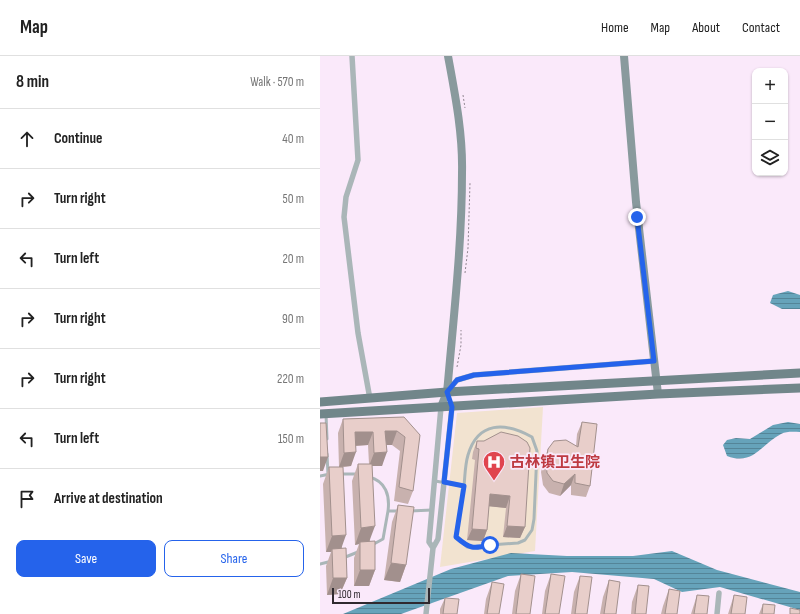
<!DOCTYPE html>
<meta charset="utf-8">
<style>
body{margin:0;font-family:"Sofia Sans Condensed","Noto Sans SC",sans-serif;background:#f6f6f6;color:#222}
.controls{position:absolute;right:12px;top:12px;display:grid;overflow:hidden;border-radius:8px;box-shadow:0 1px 3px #0004}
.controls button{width:36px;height:36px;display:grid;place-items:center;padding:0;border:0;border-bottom:1px solid #e0e0e0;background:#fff;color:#222;font:20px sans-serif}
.scale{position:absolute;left:12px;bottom:10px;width:98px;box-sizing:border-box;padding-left:4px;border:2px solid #2f292f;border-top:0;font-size:11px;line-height:14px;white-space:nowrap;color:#2f292f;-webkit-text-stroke:3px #fae9fa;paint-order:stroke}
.stop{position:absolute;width:12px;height:12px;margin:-9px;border:3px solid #2563eb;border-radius:50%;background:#fff}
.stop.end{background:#2563eb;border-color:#fff;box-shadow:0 1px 4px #0008}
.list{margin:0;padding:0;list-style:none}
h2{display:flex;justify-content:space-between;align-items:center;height:52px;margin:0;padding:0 16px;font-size:17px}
h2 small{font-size:13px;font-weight:400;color:#767676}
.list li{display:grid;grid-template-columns:26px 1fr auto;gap:12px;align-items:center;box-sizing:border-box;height:60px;padding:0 16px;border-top:1px solid #e0e0e0}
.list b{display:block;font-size:15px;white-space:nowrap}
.list em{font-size:13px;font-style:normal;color:#767676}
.actions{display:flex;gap:8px;padding:12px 16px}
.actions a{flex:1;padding:9px 0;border:1px solid #2563eb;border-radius:8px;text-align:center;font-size:14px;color:#2563eb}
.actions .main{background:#2563eb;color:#fff}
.icon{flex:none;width:22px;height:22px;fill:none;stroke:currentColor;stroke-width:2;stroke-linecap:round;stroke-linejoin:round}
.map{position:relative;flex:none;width:480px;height:558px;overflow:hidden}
header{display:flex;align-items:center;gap:24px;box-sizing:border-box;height:56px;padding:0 20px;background:#fff;border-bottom:1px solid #e0e0e0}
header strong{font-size:19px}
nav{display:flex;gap:22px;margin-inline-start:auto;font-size:14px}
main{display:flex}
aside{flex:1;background:#fff}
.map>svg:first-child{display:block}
</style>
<header>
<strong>Map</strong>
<nav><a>Home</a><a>Map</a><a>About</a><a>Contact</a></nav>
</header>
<main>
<aside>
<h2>8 min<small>Walk · 570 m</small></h2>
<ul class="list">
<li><svg class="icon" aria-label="ahead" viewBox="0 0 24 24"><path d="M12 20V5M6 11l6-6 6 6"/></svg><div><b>Continue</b></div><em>40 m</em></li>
<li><svg class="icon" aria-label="right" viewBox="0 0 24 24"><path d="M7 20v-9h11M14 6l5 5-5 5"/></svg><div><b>Turn right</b></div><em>50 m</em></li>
<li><svg class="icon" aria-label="left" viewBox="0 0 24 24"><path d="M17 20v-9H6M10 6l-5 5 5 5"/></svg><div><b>Turn left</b></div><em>20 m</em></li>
<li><svg class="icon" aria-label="right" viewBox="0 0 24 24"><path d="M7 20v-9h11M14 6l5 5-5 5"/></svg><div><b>Turn right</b></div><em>90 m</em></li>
<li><svg class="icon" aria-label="right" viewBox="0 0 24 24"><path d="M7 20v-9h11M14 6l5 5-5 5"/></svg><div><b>Turn right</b></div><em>220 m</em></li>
<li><svg class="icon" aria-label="left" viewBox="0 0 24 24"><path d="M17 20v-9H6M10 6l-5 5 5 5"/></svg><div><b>Turn left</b></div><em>150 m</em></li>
<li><svg class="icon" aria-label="arrive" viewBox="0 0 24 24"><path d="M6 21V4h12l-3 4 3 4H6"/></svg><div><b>Arrive at destination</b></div></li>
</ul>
<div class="actions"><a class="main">Save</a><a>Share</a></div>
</aside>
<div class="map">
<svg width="480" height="558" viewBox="0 0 480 558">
<defs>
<pattern id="water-rules" width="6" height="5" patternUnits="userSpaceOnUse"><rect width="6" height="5" fill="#66a3ba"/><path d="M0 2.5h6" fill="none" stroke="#548598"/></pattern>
</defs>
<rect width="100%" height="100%" fill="#fae9fa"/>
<path fill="#f2e3d0" d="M223 351 215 495 120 511 137 357Z"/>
<path fill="url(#water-rules)" d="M468 235 480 239V253H462L450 247 453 239Z
M468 366 480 368V376C474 376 467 375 461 378 441 388 434 410 407 400L403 389 407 384 416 382 430 383 453 369Z
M352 495 397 514 480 536V554L400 531 362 536 334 523 252 516 188 520 81 558H23L131 513 191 497 247 500H313Z"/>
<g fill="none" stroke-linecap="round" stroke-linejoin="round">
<path stroke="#918691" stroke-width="1" stroke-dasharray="2 2" stroke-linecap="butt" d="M143 39 145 52
M145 217 148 192 150 127
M137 311 141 289V274"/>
<path stroke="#aab6b8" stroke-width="3" d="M6 358 7 383
M7 398 8 419
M20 418H38
M0 420 10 418
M49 421C66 425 70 440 68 455
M115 425 144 430 136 481 147 491 157 492 170 489 198 487 205 484 212 474 214 463 217 395 212 381C185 366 158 365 148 399 145 409 145 420 144 430
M90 455 112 454
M52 489 63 483 68 455H80
M23 502 38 496
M0 508 12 505"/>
<path stroke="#aab6b8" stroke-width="5.5" d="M32 0 38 104 26 141 24 161 38 277 50 343
M127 336 137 324 154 319 334 305
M113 492 118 483 132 351
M106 558 113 492 109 486 121 351
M397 558 399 537"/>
<path stroke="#899a9d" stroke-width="8" d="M304 0 316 146 338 338
M121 351 127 336 128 326C134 257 142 187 142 117 143 78 135 38 128 0"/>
<path stroke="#71868a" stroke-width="9" d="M0 346 127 336 480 317
M0 358 338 338 480 332"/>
</g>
<path fill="#c8b1ae" d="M84 361 93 435 88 448 74 445 80 395 72 389H66L62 410H52L50 486 55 514 49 530H34V502L39 488 35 489 32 425 38 408H49L48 389 36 390 31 410 23 411 22 492 27 522 20 538 7 539 6 510 11 496H6L3 428 9 411H19L18 377 23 363Z
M262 366 270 430 266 441 251 439V429L240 440 229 437 223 429 221 416 224 404 228 393 256 390 257 378Z
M157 385H164L205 471 200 482 183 481 186 452 169 450 167 474 163 485 147 484 155 404 152 403 153 396Z
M78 449 86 509 80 526 64 524 72 466Z
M201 518 210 558H192L195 535Z
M231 518 239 558H222L225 535Z
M260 520 267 558H251L254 536Z
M289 524 296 558H280L283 541Z
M172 526 179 558H164L166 543Z
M318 529 326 558H311L312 546Z
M349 533 357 558H341L343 550Z
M377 539 387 558H371Z
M414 539 425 558H408Z
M125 542 137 558H120V553Z
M443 548 454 558H439Z"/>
<path fill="#a2908d" d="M65 375H77L72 389H60Z
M35 376H53L48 389 30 390Z
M36 396 31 410 19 411 24 397Z
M67 396 62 410H49L54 397Z
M0 401H8L3 415H0Z
M255 418 251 429 240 440 244 428Z
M170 438 190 440 186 452 166 450Z
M55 470 49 486H40L39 488 35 489 41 472Z
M187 470 205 471 200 482 183 481Z
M152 473 167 474 163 485 147 484Z
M26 479 20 496 12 493 11 496H6L12 480Z
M71 507 86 509 80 526 64 524Z
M40 514H55L49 530H34Z
M13 522H27L20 538 7 539Z"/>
<path fill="#e8ceca" stroke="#a2908d" d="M84 361 100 379 93 435 79 431 85 381 77 375H65L67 396 54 397 53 376H35L36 396 24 397 23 363Z
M262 366 277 368 270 430 255 427V418L244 428 233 425 227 417 226 405 228 393 234 385 246 384 258 391Z
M0 367H6L8 401H0Z
M181 376 198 380 207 386 210 392 205 471 187 470 190 440 170 438 167 474 152 473 159 393 156 392 157 385H164Z
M38 408H52L55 470 41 472Z
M9 411H23L26 479 12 480Z
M78 449 94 451 86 509 71 507Z
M55 485V514H40V486Z
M26 492 27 522H13L12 493Z
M201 518 215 520 210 558H196Z
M231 518 245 520 239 558H225Z
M260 520 272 521 267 558H255Z
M289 524 300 526 296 558H284Z
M172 526 184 528 179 558H167Z
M318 529 329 530 326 558H315Z
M349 533 360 535 357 558H345Z
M377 539 389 540 387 558H374Z
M414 539 427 541 425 558H411Z
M125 542 139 543 137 558H123Z
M443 548 455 549 454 558H442Z
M470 552 480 554V558H470Z"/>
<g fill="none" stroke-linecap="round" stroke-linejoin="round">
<path stroke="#2563eb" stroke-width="5" d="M170 489C153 493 150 493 136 481L144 430 124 426 132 351 127 336 137 324 154 319 334 305 317 161"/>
</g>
<defs>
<g id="hospital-pin" transform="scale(1.15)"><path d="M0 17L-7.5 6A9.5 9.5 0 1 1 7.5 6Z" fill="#e0444e" stroke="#fae9fa"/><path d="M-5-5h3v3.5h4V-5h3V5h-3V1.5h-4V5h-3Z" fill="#fff"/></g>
</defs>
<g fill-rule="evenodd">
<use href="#hospital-pin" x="174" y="406"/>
</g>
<g text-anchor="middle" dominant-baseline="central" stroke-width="3.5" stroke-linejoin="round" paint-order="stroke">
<g font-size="15" font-weight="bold" fill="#be3a42" stroke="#fae9fa" text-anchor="start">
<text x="190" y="406">古林镇卫生院</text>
</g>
</g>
</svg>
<div class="controls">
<button>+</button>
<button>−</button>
<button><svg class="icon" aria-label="layers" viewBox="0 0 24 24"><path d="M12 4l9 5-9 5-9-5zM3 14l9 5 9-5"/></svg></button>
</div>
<div class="scale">100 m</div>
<div class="stop" style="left:170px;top:489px"></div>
<div class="stop end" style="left:317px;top:161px"></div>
</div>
</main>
